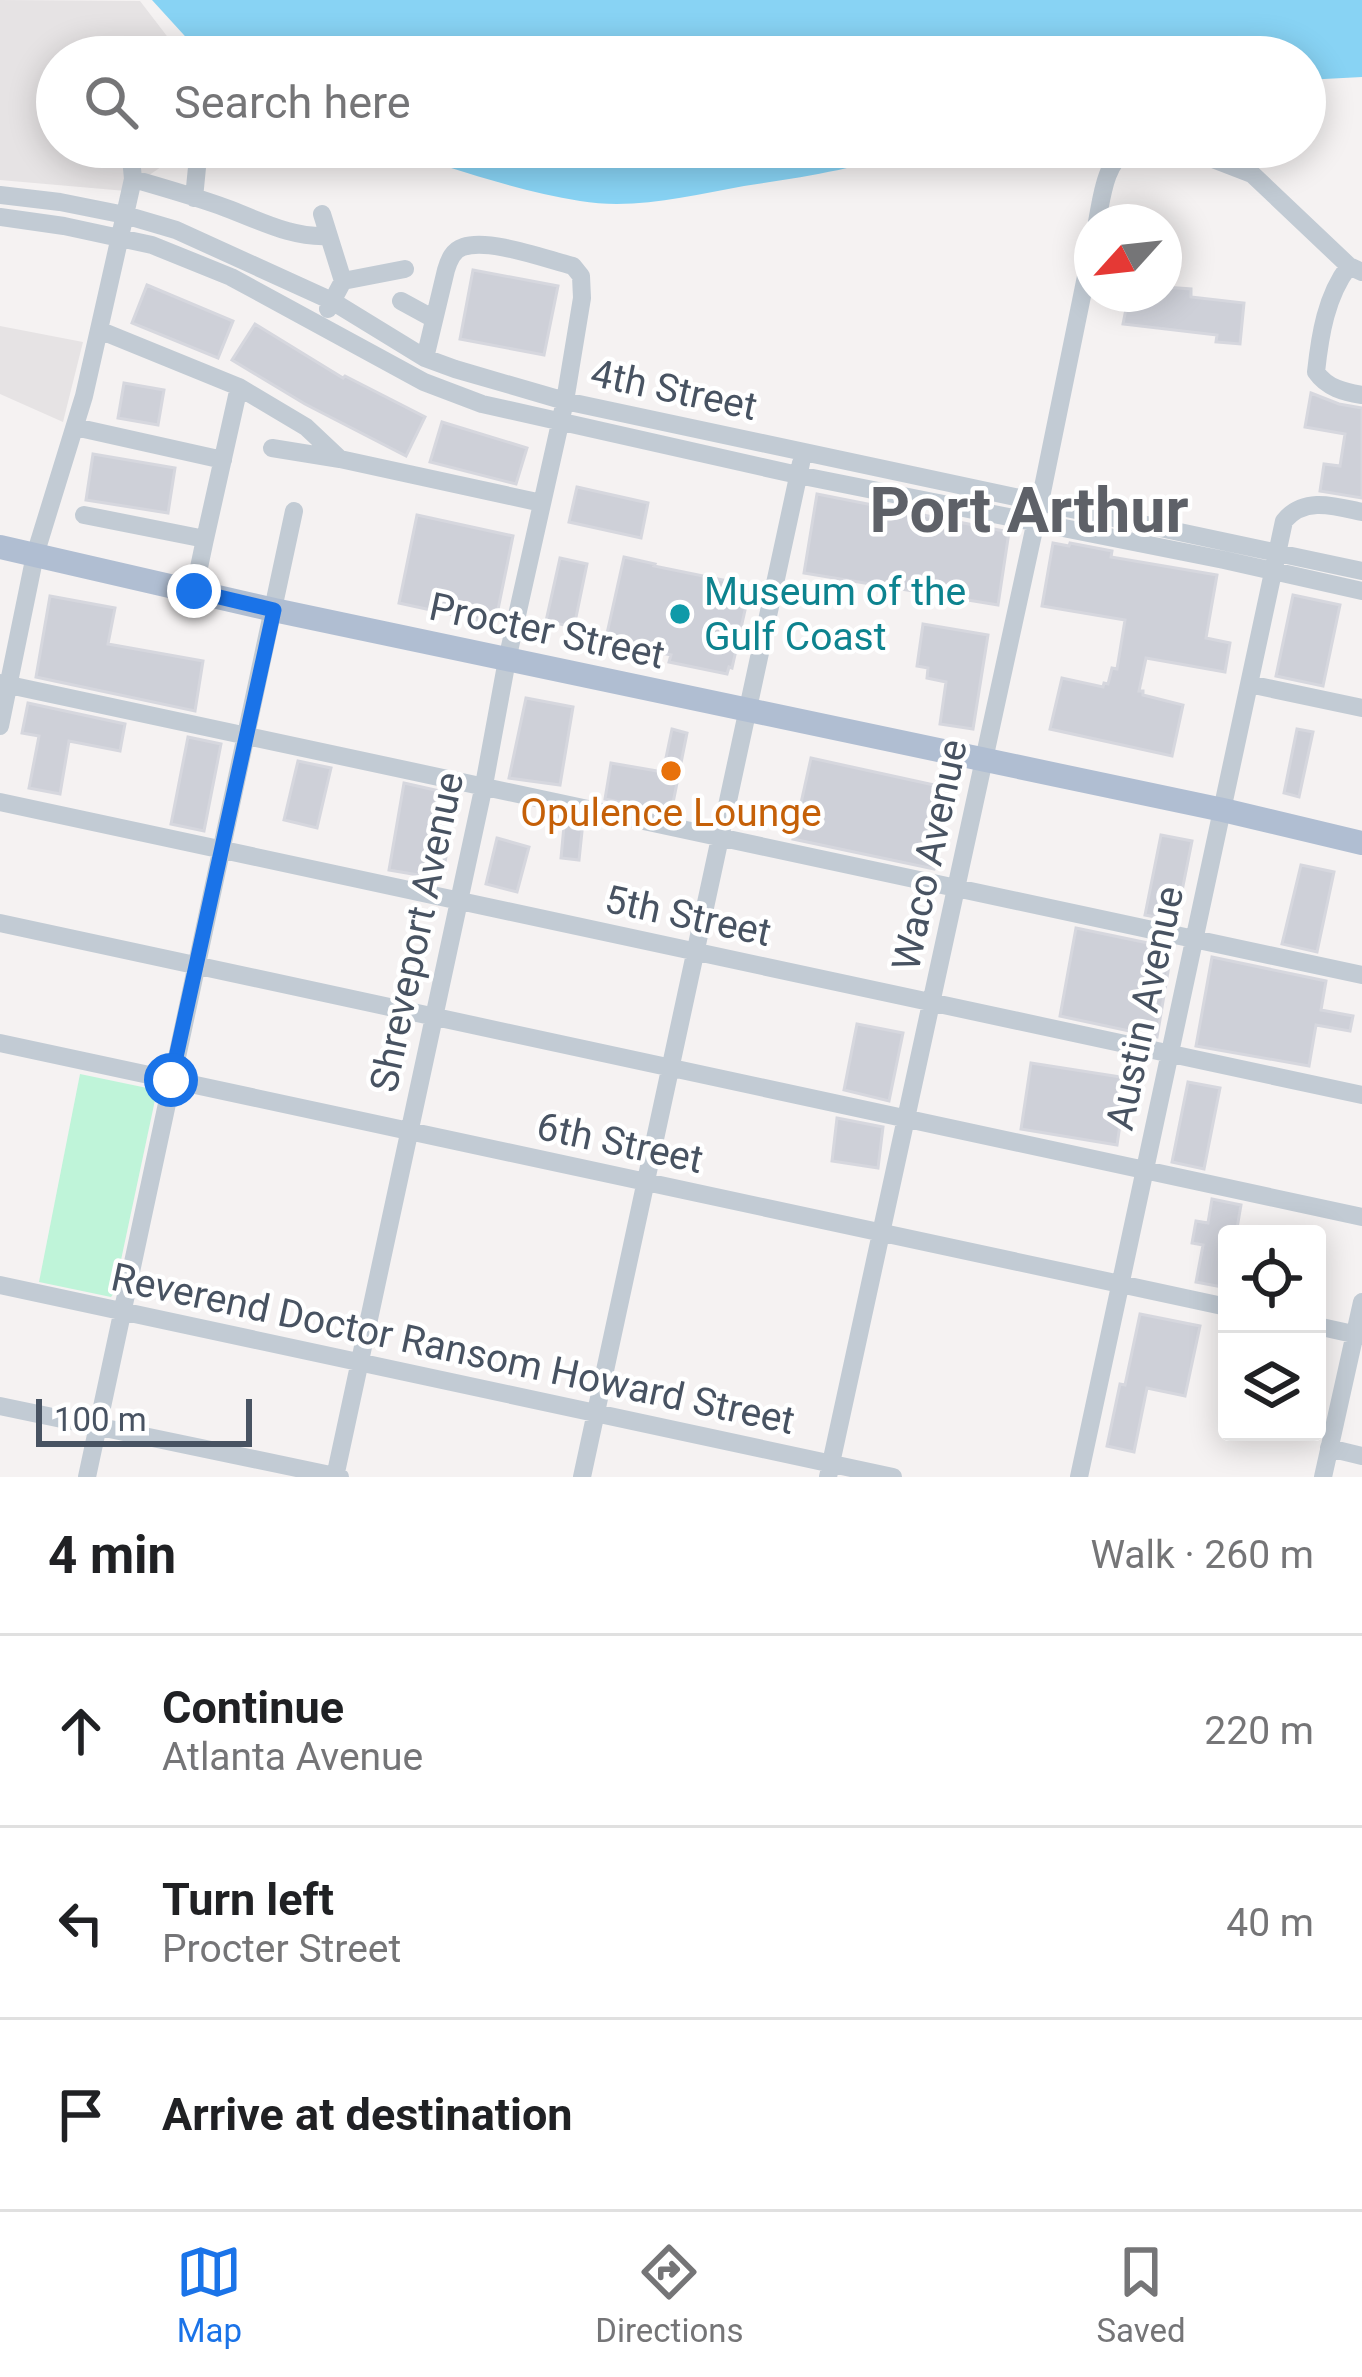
<!DOCTYPE html>
<meta charset="utf-8">
<style>
body{margin:0;font-family:Roboto,sans-serif;background:#f2f2f2;color:#202124}
.controls{position:absolute;right:36px;bottom:36px;display:grid;overflow:hidden;border-radius:12px;box-shadow:0 6px 30px #0003}
.controls button{width:108px;height:108px;display:grid;place-items:center;padding:0;border:0;border-bottom:3px solid #e0e0e0;background:#fff;color:#202124;font:60px sans-serif}
.compass{position:absolute;left:1074px;top:204px;width:108px;height:108px;border-radius:50%;background:#fff;box-shadow:0 6px 30px #0003;rotate:243deg}
.scale{position:absolute;left:36px;bottom:30px;width:216px;box-sizing:border-box;padding-left:12px;border:6px solid #485362;border-top:0;font-size:33px;line-height:42px;white-space:nowrap;color:#485362;-webkit-text-stroke:9px #fff;paint-order:stroke}
.stop{position:absolute;width:36px;height:36px;margin:-27px;border:9px solid #1a73e8;border-radius:50%;background:#fff}
.stop.end{background:#1a73e8;border-color:#fff;box-shadow:0 3px 12px #0008}
.list{margin:0;padding:0;list-style:none}
h2{display:flex;justify-content:space-between;align-items:center;height:156px;margin:0;padding:0 48px;font-size:51px}
h2 small{font-size:39px;font-weight:400;color:#757577}
.list li{display:grid;grid-template-columns:78px 1fr auto;gap:36px;align-items:center;box-sizing:border-box;height:192px;padding:0 48px;border-top:3px solid #e0e0e0}
.list b{display:block;font-size:45px;white-space:nowrap}
.list p{margin:0;font-size:39px;white-space:nowrap;color:#757577}
.list em{font-size:39px;font-style:normal;color:#757577}
.icon{flex:none;width:66px;height:66px;fill:none;stroke:currentColor;stroke-width:2;stroke-linecap:round;stroke-linejoin:round}
.map{position:relative;flex:none;width:1362px;height:1477px;overflow:hidden}
.search{position:absolute;background:#fff;box-shadow:0 6px 30px #0003;left:36px;right:36px;top:36px;height:132px;display:flex;align-items:center;gap:30px;box-sizing:border-box;padding:0 42px;border-radius:66px;color:#757577;font-size:45px}
.sheet{height:732px;background:#fff}
nav{display:flex;justify-content:space-around;align-items:center;box-sizing:border-box;height:168px;border-top:3px solid #e0e0e0;background:#fff;font-size:33px;color:#757577}
nav a{display:grid;justify-items:center;gap:6px}
nav .on{color:#1a73e8}
.map>svg:first-child{display:block}
</style>
<div class="map">
<svg width="1362" height="1477" viewBox="0 0 1362 1477">
<rect width="100%" height="100%" fill="#f5f2f2"/>
<path fill="#e6e3e4" d="M0 0 140 1 183 57H57V147H190L126 191 0 180Z
M0 326 83 342 63 422 0 394Z"/>
<path fill="#bff4d9" d="M80 1074 152 1089 155 1100 114 1293 111 1297 39 1282Z"/>
<path fill="#88d3f4" d="M152 0H1362V77L1305 80V57H204Z
M385 147H913C859 170 801 177 744 186 690 196 634 210 580 201 513 190 449 167 385 147Z"/>
<path fill="#ced0d8" stroke="#d6d7de" stroke-width="3" d="M473 270 558 286 544 355 460 339Z
M147 285 233 321 218 358 132 323Z
M1164 287 1191 289V297L1244 303 1240 344 1216 342 1217 335 1123 324 1129 294H1164Z
M255 324 343 378 345 376 425 417 406 456 305 404 232 360Z
M124 383 164 390 158 425 118 418Z
M1311 393 1339 404 1362 408V498L1320 491 1324 464 1340 466 1345 434 1305 427Z
M442 422 527 448 516 484 430 462Z
M93 454 175 468 168 513 86 500Z
M577 487 648 503 641 538 569 522Z
M817 494 1009 532 998 605 804 573Z
M417 515 513 536 495 624 399 603Z
M1053 543 1069 546 1070 543 1112 551 1111 557 1217 575 1206 638 1230 643 1225 672 1146 658 1139 691H1143V695L1183 705 1172 756 1050 729 1062 678 1103 687 1104 683 1108 684 1112 668 1117 669 1125 620 1042 606Z
M624 557 655 564 654 566 747 585 750 588 732 668 729 667 727 674 669 662 671 655 638 648 636 654 604 647Z
M560 558 587 564 574 627 546 621Z
M1293 595 1340 605 1323 686 1276 676Z
M50 596 115 608 108 644 203 661 195 711 36 677Z
M923 624 988 635 973 729 940 724 946 682 927 678 928 668 917 666Z
M526 698 573 707 560 785 509 778Z
M28 703 125 724 120 751 69 741 60 794 29 788 39 736 22 733Z
M672 729 687 733 671 813 605 799 611 763 663 772Z
M1297 729 1313 732 1299 797 1284 793Z
M188 737 221 744 204 831 171 824Z
M811 758 952 789 934 869 793 839Z
M298 761 331 768 317 828 284 820Z
M404 783 457 795 442 879 389 870Z
M553 815 583 822 579 860 561 858 564 826 552 825Z
M1161 835 1192 841 1176 921 1145 915Z
M497 838 529 847 517 892 486 884Z
M1301 865 1334 872 1317 952 1282 944Z
M1076 928 1172 948 1157 1037 1060 1016Z
M1212 957 1326 981 1321 1010 1353 1016 1350 1031 1316 1025 1309 1066 1196 1046Z
M857 1024 903 1033 889 1101 844 1090Z
M1031 1063 1127 1078 1117 1145 1021 1129Z
M1188 1082 1220 1088 1204 1169 1172 1162Z
M837 1118 883 1127 878 1168 832 1161Z
M1212 1199 1241 1205 1236 1234H1227V1288L1196 1282 1203 1245 1192 1243 1196 1221 1208 1223Z
M1140 1314 1200 1326 1185 1396 1147 1388 1134 1452 1107 1446 1120 1384 1125 1385Z"/>
<g fill="none" stroke-linecap="round" stroke-linejoin="round">
<path stroke="#c2cbd4" stroke-width="18" d="M130 147 133 179C164 188 196 197 226 208 261 221 291 238 329 236
M1182 147 1252 174 1349 266 1362 272
M0 195 60 202 125 215 176 230 332 301 425 358 455 369 565 401 1362 571
M194 198 199 147
M322 214 343 281
M0 217 64 226 152 245 231 277 424 382 482 404 798 475 1224 560 1362 591
M1097 222C1102 196 1105 162 1129 147
M1349 266C1326 296 1320 335 1316 372 1327 388 1344 392 1362 395
M401 301 434 319
M328 309 343 281 405 269
M99 330 239 387 205 539
M239 387 306 427 340 459
M75 427 223 460
M272 448 340 459 542 503
M84 515 205 539 194 591
M0 683 1362 975
M1249 684 1362 708
M0 726 35 555 84 396 133 179
M0 802 1362 1095
M0 923 1362 1217
M0 1043 1227 1307
M0 1285 893 1477
M1317 1326 1362 1336
M0 1406 340 1477
M1329 1448 1362 1456
M87 1477 294 511
M335 1477 484 785 507 660 565 401 582 298 581 276 573 266C545 259 490 238 463 247 453 250 449 260 446 270L425 358
M582 1477 801 463
M828 1477 1040 502 1092 247
M1079 1477 1284 521C1304 496 1335 506 1362 512
M1323 1477 1362 1302"/>
<path stroke="#b0bed2" stroke-width="24" d="M0 547 274 610 1223 810 1362 843"/>
</g>
<g fill="none" stroke-linecap="round" stroke-linejoin="round">
<path stroke="#1a73e8" stroke-width="15" d="M171 1080 274 610 194 591"/>
</g>
<circle fill="#0f9aa8" stroke="#fff" stroke-width="4.5" cx="680" cy="614" r="12"/>
<circle fill="#e8710a" stroke="#fff" stroke-width="4.5" cx="671" cy="771" r="12"/>
<g text-anchor="middle" dominant-baseline="central" stroke-width="9" stroke-linejoin="round" paint-order="stroke">
<g font-size="39" fill="#485362" stroke="#fff">
<text transform="translate(674 390) rotate(12)">4th Street</text>
<text transform="translate(547 631) rotate(12)">Procter Street</text>
<text transform="translate(930 855) rotate(-78)">Waco Avenue</text>
<text transform="translate(688 916) rotate(12)">5th Street</text>
<text transform="translate(417 932) rotate(-78)">Shreveport Avenue</text>
<text transform="translate(1145 1008) rotate(-78)">Austin Avenue</text>
<text transform="translate(620 1143) rotate(12)">6th Street</text>
<text transform="translate(453 1349) rotate(12)">Reverend Doctor Ransom Howard Street</text>
</g>
<g font-size="39" fill="#0d838f" stroke="#fff" text-anchor="start">
<text x="704" y="592">Museum of the<tspan x="704" dy="45">Gulf Coast</tspan></text>
</g>
<g font-size="39" fill="#c56008" stroke="#fff">
<text x="671" y="813">Opulence Lounge</text>
</g>
<g font-size="63" font-weight="bold" fill="#5e6168" stroke="#fff">
<text x="1029" y="510">Port Arthur</text>
</g>
</g>
</svg>
<div class="controls">
<button><svg class="icon" aria-label="locate" viewBox="0 0 24 24"><circle cx="12" cy="12" r="6"/><path d="M12 2v4M12 18v4M2 12h4M18 12h4"/></svg></button>
<button><svg class="icon" aria-label="layers" viewBox="0 0 24 24"><path d="M12 4l9 5-9 5-9-5zM3 14l9 5 9-5"/></svg></button>
</div>
<svg class="compass" viewBox="-18 -18 36 36"><path d="M0-13l5 13h-10z" fill="#e53935"/><path d="M0 13l5-13h-10z" fill="#757577"/></svg>
<div class="scale">100 m</div>
<div class="stop" style="left:171px;top:1080px"></div>
<div class="stop end" style="left:194px;top:591px"></div>
<div class="search"><svg class="icon" aria-label="search" viewBox="0 0 24 24"><circle cx="10" cy="10" r="6"/><path d="M15 15l6 6"/></svg>Search here</div>
</div>
<section class="sheet">
<h2>4 min<small>Walk · 260 m</small></h2>
<ul class="list">
<li><svg class="icon" aria-label="ahead" viewBox="0 0 24 24"><path d="M12 20V5M6 11l6-6 6 6"/></svg><div><b>Continue</b><p>Atlanta Avenue</p></div><em>220 m</em></li>
<li><svg class="icon" aria-label="left" viewBox="0 0 24 24"><path d="M17 20v-9H6M10 6l-5 5 5 5"/></svg><div><b>Turn left</b><p>Procter Street</p></div><em>40 m</em></li>
<li><svg class="icon" aria-label="arrive" viewBox="0 0 24 24"><path d="M6 21V4h12l-3 4 3 4H6"/></svg><div><b>Arrive at destination</b></div></li>
</ul>
</section>
<nav>
<a class="on"><svg class="icon" aria-label="map" viewBox="0 0 24 24"><path d="M3 6l6-2 6 2 6-2v14l-6 2-6-2-6 2zM9 4v14M15 6v14"/></svg>Map</a>
<a><svg class="icon" aria-label="directions" viewBox="0 0 24 24"><path d="M12 3l9 9-9 9-9-9zM9 14v-3h6M13 9l2 2-2 2"/></svg>Directions</a>
<a><svg class="icon" aria-label="saved" viewBox="0 0 24 24"><path d="M7 4h10v16l-5-4-5 4z"/></svg>Saved</a>
</nav>
